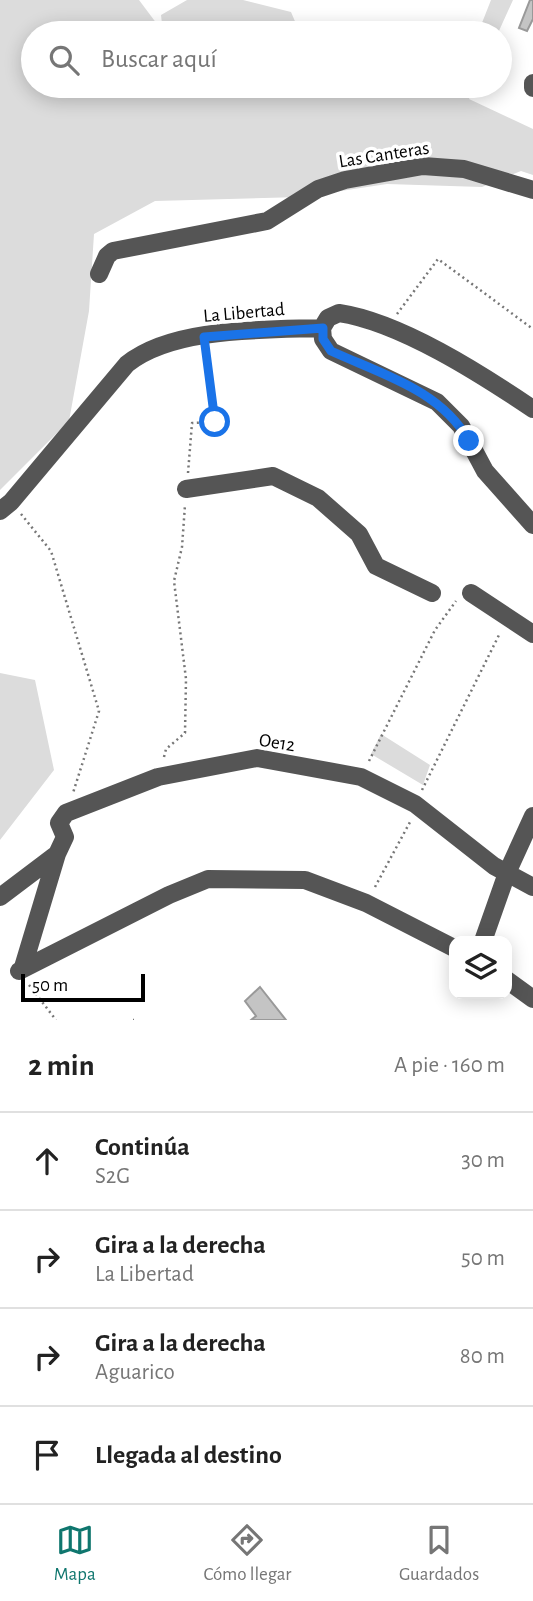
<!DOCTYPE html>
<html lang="es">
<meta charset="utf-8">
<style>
body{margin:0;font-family:"Alegreya Sans",sans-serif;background:#f2f2f2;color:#222}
.controls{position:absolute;right:21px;bottom:21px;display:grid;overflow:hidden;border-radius:14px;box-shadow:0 4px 18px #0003}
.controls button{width:63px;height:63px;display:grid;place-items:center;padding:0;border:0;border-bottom:2px solid #e0e0e0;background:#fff;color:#222;font:35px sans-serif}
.scale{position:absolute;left:21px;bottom:18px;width:124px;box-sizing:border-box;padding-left:7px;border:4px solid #000;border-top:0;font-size:19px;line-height:24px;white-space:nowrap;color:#000;-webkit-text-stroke:5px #fff;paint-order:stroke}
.stop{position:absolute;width:21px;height:21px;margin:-16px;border:5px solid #1a73e8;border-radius:50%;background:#fff}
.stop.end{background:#1a73e8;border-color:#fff;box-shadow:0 2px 7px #0008}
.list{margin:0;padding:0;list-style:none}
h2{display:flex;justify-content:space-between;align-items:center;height:91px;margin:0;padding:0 28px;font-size:30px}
h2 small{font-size:23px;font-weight:400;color:#767676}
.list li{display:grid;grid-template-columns:46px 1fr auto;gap:21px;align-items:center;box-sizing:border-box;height:98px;padding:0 28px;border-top:2px solid #e0e0e0}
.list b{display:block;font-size:26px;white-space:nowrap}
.list p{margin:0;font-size:23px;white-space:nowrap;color:#767676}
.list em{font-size:23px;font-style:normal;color:#767676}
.icon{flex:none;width:38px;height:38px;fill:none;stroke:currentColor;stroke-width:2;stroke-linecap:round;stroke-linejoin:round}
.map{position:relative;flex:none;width:533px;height:1020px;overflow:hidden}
.search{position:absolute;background:#fff;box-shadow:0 4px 18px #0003;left:21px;right:21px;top:21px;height:77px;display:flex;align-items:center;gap:18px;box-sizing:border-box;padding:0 24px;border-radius:38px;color:#767676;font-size:26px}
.sheet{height:483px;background:#fff}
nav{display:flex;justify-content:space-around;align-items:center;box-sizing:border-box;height:98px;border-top:2px solid #e0e0e0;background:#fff;font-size:19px;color:#767676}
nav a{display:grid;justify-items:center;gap:4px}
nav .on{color:#0f766e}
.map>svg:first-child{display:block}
</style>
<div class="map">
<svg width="533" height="1020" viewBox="0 0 533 1020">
<rect width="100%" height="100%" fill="#fff"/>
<path fill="#dcdcdc" d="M0 0H139L163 32 161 15 187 0H243L291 12 300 33H33V86H475L469 99 533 129V175L521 171 482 187 387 184 301 197 155 201 94 234 89 311 69 421 0 490Z
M491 0H513L498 33H478Z
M0 673 35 680 54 770 0 840Z
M381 734 430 765 423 785 371 754Z"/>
<path fill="#c4c4c4" stroke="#999" stroke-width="2" d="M530 0H533V19L527 31 519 28Z
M260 987 286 1020H251L256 1016 245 1001Z"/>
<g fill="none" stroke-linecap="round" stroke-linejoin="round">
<path stroke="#777" stroke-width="2.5" stroke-dasharray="2 3.5" stroke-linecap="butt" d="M397 314 438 259 533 329
M188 473 192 423 215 422 207 353
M21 514 51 551 99 711 73 793
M164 757 166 749 185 733 186 679 174 581 182 547 185 505
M369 761 435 630 456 601
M422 790 500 633
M375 887 410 822
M29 985 56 1020
M133 1020H134"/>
<path stroke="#555" stroke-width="18" d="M533 83V88
M99 274 107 256 113 251 267 221 318 189 345 180 423 166 464 169 533 190
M322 328 323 339 331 351 437 402 461 426 485 471 533 525
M322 328 328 318 339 313C400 322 481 374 533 409
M186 489 273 476 318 498 359 534 376 566 432 593
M0 511 11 502 127 364C173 327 264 330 322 328
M471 593 533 634
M0 897 57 854 65 837 59 823 66 813 158 777 257 758 361 777 415 804 494 866 533 887
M483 941 507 873 533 816
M23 967 57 854
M19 971 169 895 208 879 305 880 366 903 454 948
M507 980 533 999"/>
</g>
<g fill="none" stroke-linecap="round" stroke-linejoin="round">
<path stroke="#1a73e8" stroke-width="9" d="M215 422 204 337 323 328V339L331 351C381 374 441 390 469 441"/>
</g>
<g text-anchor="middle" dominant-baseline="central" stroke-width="7" stroke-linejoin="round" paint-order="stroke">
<g font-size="19" fill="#000" stroke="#fff">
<text transform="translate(384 155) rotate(-9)">Las Canteras</text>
<text transform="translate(244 313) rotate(-5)">La Libertad</text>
<text transform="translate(277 743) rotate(9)">Oe12</text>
</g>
</g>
</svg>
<div class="controls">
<button><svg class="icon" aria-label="layers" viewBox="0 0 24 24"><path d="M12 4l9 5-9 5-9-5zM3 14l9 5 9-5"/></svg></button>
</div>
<div class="scale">50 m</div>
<div class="stop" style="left:215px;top:422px"></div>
<div class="stop end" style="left:469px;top:441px"></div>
<div class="search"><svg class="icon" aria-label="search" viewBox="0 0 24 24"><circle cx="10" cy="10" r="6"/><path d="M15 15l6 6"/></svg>Buscar aquí</div>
</div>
<section class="sheet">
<h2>2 min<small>A pie · 160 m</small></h2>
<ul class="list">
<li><svg class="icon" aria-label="ahead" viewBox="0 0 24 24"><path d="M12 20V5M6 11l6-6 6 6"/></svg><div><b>Continúa</b><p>S2G</p></div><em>30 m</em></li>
<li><svg class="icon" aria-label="right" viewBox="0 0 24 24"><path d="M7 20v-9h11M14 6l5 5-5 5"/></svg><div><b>Gira a la derecha</b><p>La Libertad</p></div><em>50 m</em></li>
<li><svg class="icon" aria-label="right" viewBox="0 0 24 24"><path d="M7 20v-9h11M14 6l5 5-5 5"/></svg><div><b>Gira a la derecha</b><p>Aguarico</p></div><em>80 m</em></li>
<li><svg class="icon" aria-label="arrive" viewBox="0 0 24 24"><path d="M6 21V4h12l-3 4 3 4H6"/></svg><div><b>Llegada al destino</b></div></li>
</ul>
</section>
<nav>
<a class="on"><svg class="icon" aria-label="map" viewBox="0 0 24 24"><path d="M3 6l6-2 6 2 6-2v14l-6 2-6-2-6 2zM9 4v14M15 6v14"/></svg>Mapa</a>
<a><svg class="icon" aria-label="directions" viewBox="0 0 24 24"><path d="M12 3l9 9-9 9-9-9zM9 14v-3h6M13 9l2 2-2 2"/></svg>Cómo llegar</a>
<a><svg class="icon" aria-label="saved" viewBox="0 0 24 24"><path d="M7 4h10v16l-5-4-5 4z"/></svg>Guardados</a>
</nav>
